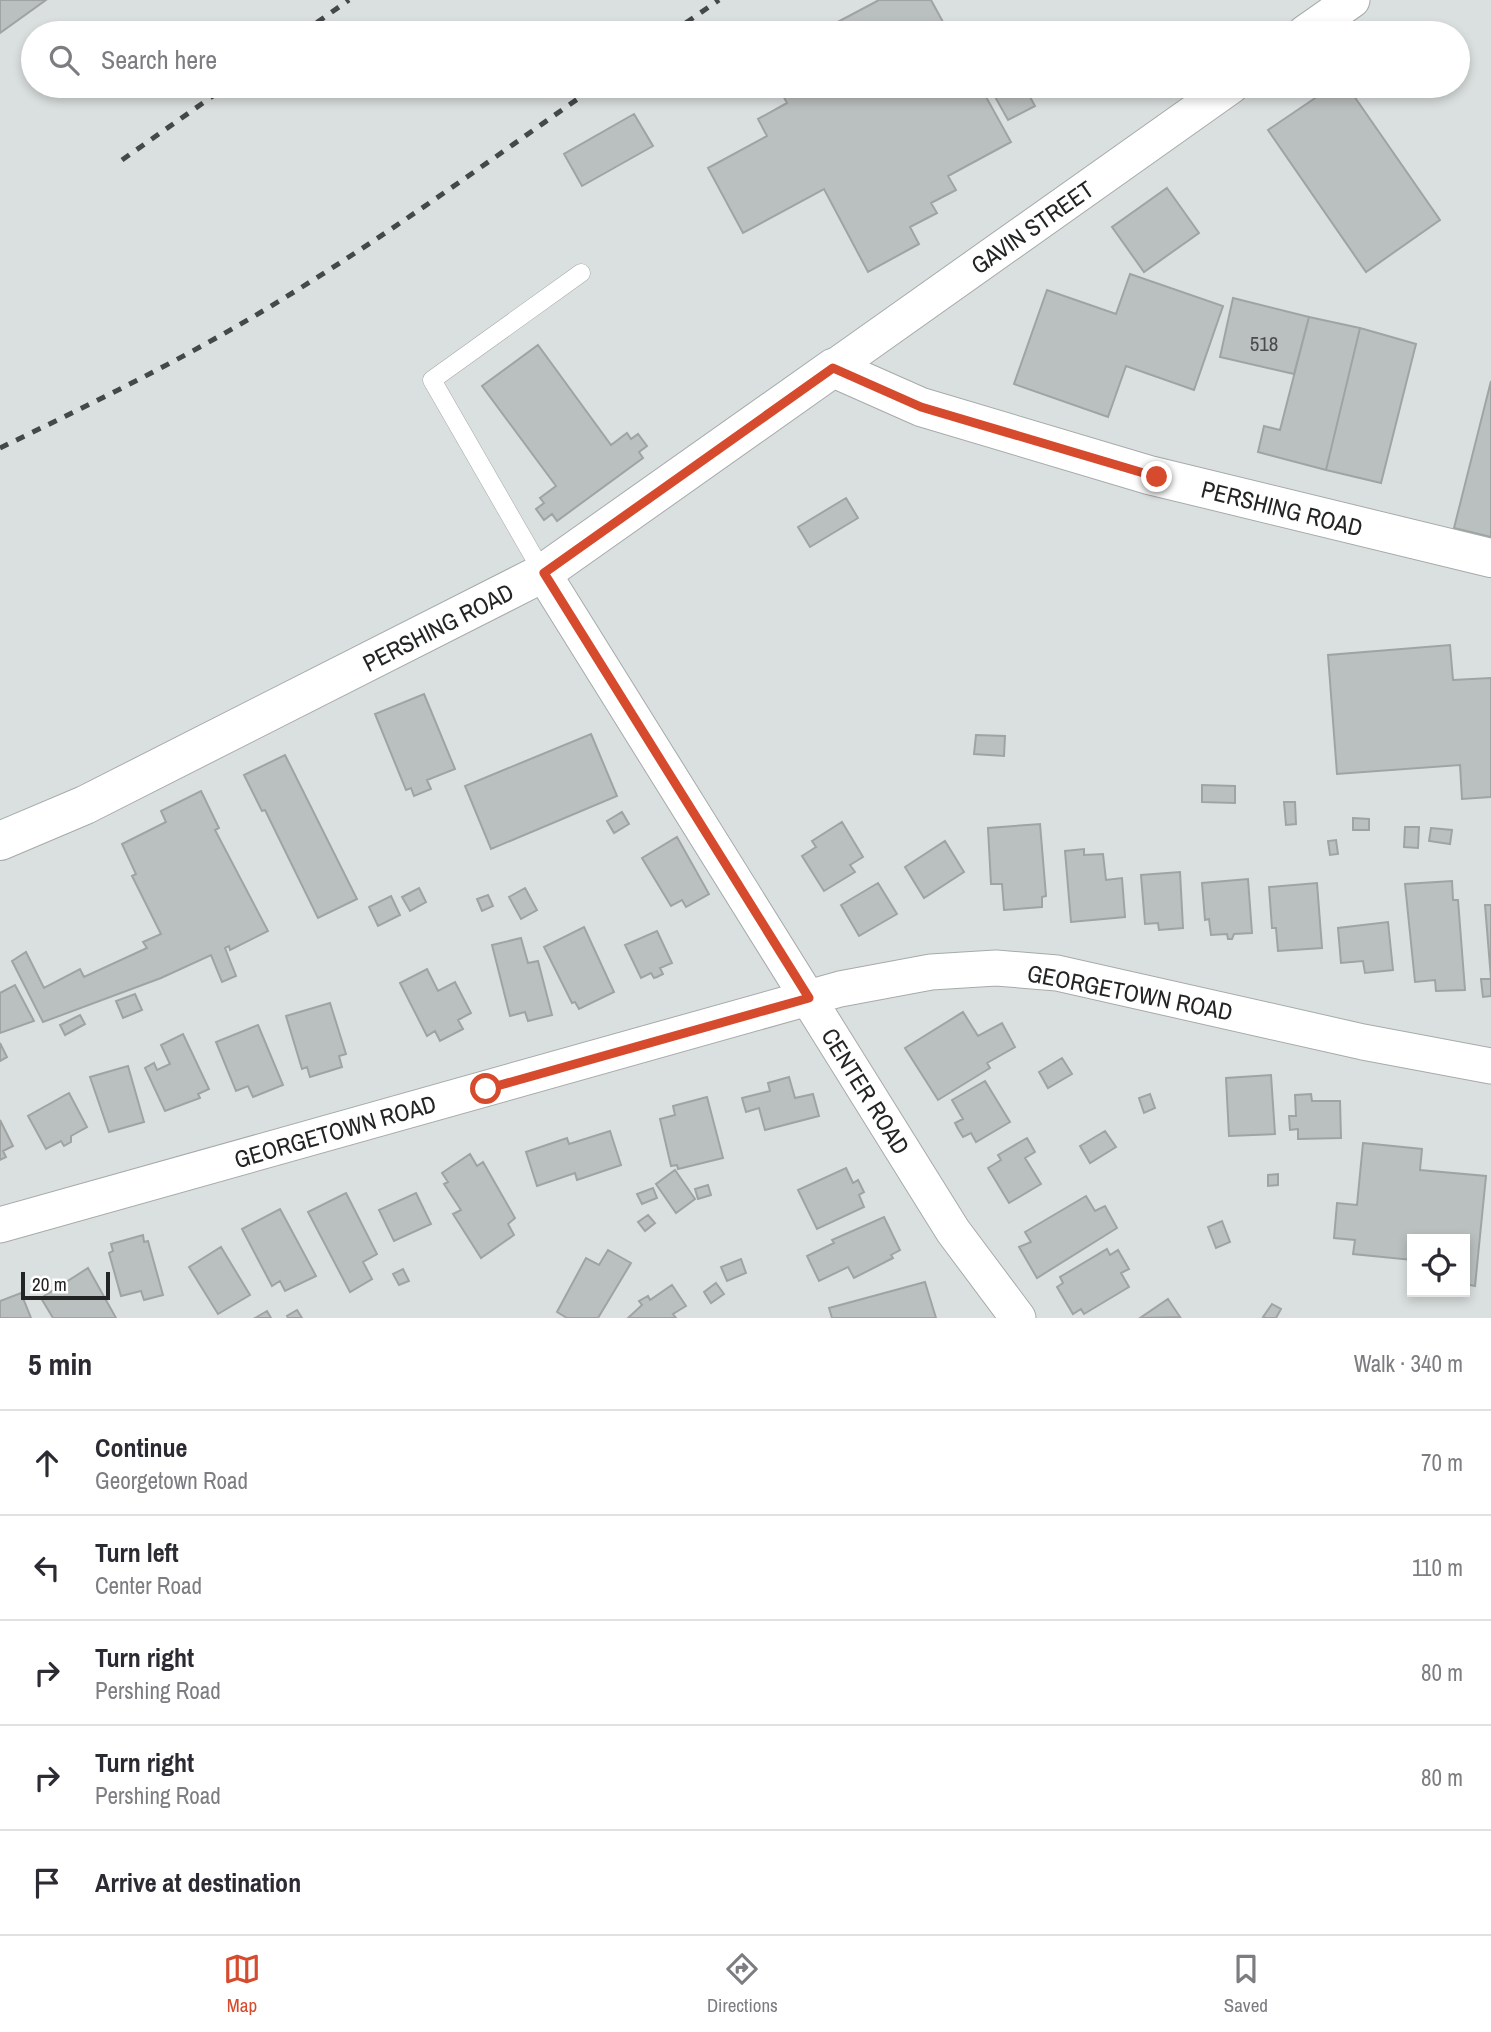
<!DOCTYPE html>
<meta charset="utf-8">
<style>
body{margin:0;font-family:"Archivo Narrow",sans-serif;background:#f2f2f3;color:#2b2b33}
.controls{position:absolute;right:21px;bottom:21px;display:grid;overflow:hidden;border-radius:0px;box-shadow:0 4px 10px #0003}
.controls button{width:63px;height:63px;display:grid;place-items:center;padding:0;border:0;border-bottom:2px solid #e1e1e2;background:#fff;color:#2b2b33;font:35px sans-serif}
.scale{position:absolute;left:21px;bottom:18px;width:89px;box-sizing:border-box;padding-left:7px;border:4px solid #232525;border-top:0;font-size:19px;line-height:24px;white-space:nowrap;color:#232525;-webkit-text-stroke:5px #fff;paint-order:stroke}
.stop{position:absolute;width:21px;height:21px;margin:-16px;border:5px solid #d64b2d;border-radius:50%;background:#fff}
.stop.end{background:#d64b2d;border-color:#fff;box-shadow:0 2px 7px #0008}
.list{margin:0;padding:0;list-style:none}
h2{display:flex;justify-content:space-between;align-items:center;height:91px;margin:0;padding:0 28px;font-size:30px}
h2 small{font-size:23px;font-weight:400;color:#7c7c81}
.list li{display:grid;grid-template-columns:46px 1fr auto;gap:21px;align-items:center;box-sizing:border-box;height:105px;padding:0 28px;border-top:2px solid #e1e1e2}
.list b{display:block;font-size:26px;white-space:nowrap}
.list p{margin:0;font-size:23px;white-space:nowrap;color:#7c7c81}
.list em{font-size:23px;font-style:normal;color:#7c7c81}
.icon{flex:none;width:38px;height:38px;fill:none;stroke:currentColor;stroke-width:2;stroke-linecap:round;stroke-linejoin:round}
.map{position:relative;flex:none;width:1491px;height:1318px;overflow:hidden}
.search{position:absolute;background:#fff;box-shadow:0 4px 10px #0003;left:21px;right:21px;top:21px;height:77px;display:flex;align-items:center;gap:18px;box-sizing:border-box;padding:0 24px;border-radius:38px;color:#7c7c81;font-size:26px}
.sheet{height:616px;background:#fff}
nav{display:flex;justify-content:space-around;align-items:center;box-sizing:border-box;height:98px;border-top:2px solid #e1e1e2;background:#fff;font-size:19px;color:#7c7c81}
nav a{display:grid;justify-items:center;gap:4px}
nav .on{color:#d64b2d}
.map>svg:first-child{display:block}
</style>
<div class="map">
<svg width="1491" height="1318" viewBox="0 0 1491 1318">
<rect width="100%" height="100%" fill="#dae0df"/>
<path fill="#bac0bf" stroke="#9fa4a3" stroke-width="2" d="M0 0H46L0 33Z
M879 0H931L949 33H817Z
M974 25 979 33H958Z
M740 86H765L746 96Z
M778 86H980L1011 142 948 176 956 190 931 203 937 213 910 227 919 244 868 272 824 189 743 233 708 168 767 136 758 119 787 103Z
M989 86H1024L1035 106 1008 120Z
M1333 86H1347L1440 220 1366 272 1268 130Z
M634 114 653 146 582 186 564 154Z
M1167 188 1199 233 1144 272 1112 227Z
M1130 274 1223 306 1194 390 1126 366 1108 417 1014 384 1047 290 1116 314Z
M1233 298 1309 317 1294 374 1220 357Z
M1309 317 1360 328 1326 470 1258 452 1264 426 1280 430Z
M1360 328 1416 344 1381 483 1326 470Z
M538 345 611 445 627 433 631 439 638 434 647 446 639 452 643 458 557 521 552 514 544 520 536 509 544 503 540 498 556 486 482 386Z
M1491 381V537L1454 528Z
M846 498 858 518 810 547 798 527Z
M1450 645 1453 680 1491 678V797L1462 799 1460 765 1337 774 1328 655Z
M424 694 455 769 427 780 431 789 414 796 411 788 406 790 375 714Z
M591 734 617 796 491 849 465 786Z
M976 735 1005 736 1004 756 974 754Z
M285 755 357 899 318 918 265 810 262 811 244 775Z
M1202 785 1235 786V803L1202 802Z
M201 791 219 828 215 830 268 931 230 950 229 946 225 948 236 976 222 982 211 955 161 978 43 1022 12 961 26 952 44 988 80 969 84 977 147 948 143 942 161 934 132 876 136 874 122 844 166 822 161 811Z
M1284 802H1295L1296 824 1286 825Z
M622 812 629 824 614 833 607 821Z
M1353 818 1369 819V830H1353Z
M842 822 863 857 850 865 855 872 824 891 802 856 816 847 812 841Z
M1040 824 1046 896 1042 897V907L1004 910 1002 884H991L988 828Z
M1405 827H1419L1418 848 1404 847Z
M1431 828 1452 830 1450 844 1429 841Z
M677 837 709 894 686 907 682 900 671 906 642 858Z
M1336 840 1338 854 1330 855 1328 841Z
M945 841 964 872 924 898 905 867Z
M1084 849V855L1103 854 1106 880 1122 878 1125 917 1071 922 1065 851Z
M1180 872 1183 928 1159 930 1158 923 1145 924 1141 875Z
M1248 879 1252 933 1234 934 1232 939H1228L1227 934 1211 935 1209 919 1205 920 1202 883Z
M1452 881 1453 900H1458L1465 990 1436 991 1435 980 1415 982 1405 884Z
M878 883 897 914 859 936 841 905Z
M1317 883 1322 948 1278 951 1276 928H1272L1269 887Z
M419 888 426 902 410 911 402 897Z
M525 888 537 910 521 919 509 897Z
M488 895 493 906 482 911 477 899Z
M391 896 400 915 378 926 369 907Z
M1485 905H1491V996L1483 997 1481 979H1491Z
M1388 922 1393 970 1365 973 1363 961 1341 963 1338 928Z
M584 927 614 992 579 1009 575 1002 572 1003 544 947Z
M657 931 672 963 660 968 663 974 657 977 654 978 651 973 641 978 625 945Z
M521 938 528 963 538 961 552 1015 528 1021 525 1012 510 1016 492 945Z
M427 969 438 991 455 982 471 1013 458 1020 463 1029 440 1041 435 1031 427 1036 400 983Z
M15 985 34 1021 0 1033V993Z
M135 994 142 1010 123 1018 116 1001Z
M330 1003 346 1054 339 1056 342 1067 310 1077 307 1067 302 1069 286 1016Z
M963 1012 978 1036 1002 1023 1015 1047 987 1063 990 1068 938 1100 905 1048Z
M80 1015 85 1024 65 1035 60 1025Z
M258 1025 283 1085 253 1097 248 1086 236 1091 216 1042Z
M183 1034 209 1089 198 1094 200 1098 165 1111 145 1068 154 1063 157 1070 170 1064 161 1045Z
M0 1043 7 1057 0 1061Z
M1062 1058 1072 1074 1048 1088 1039 1072Z
M128 1066 144 1122 109 1132 90 1077Z
M1271 1075 1275 1134 1229 1136 1226 1078Z
M789 1077 795 1098 813 1094 819 1116 765 1130 759 1108 746 1112 742 1098 770 1091 768 1083Z
M985 1081 1010 1122 976 1142 971 1133 963 1137 958 1129 955 1123 963 1119 952 1100Z
M69 1093 87 1127 71 1136V1142L64 1146 61 1141 46 1149 28 1116Z
M1150 1094 1155 1108 1144 1113 1139 1098Z
M1311 1094 1312 1101H1340L1341 1138 1298 1139V1129L1290 1130 1289 1116H1296L1295 1095Z
M707 1097 723 1158 678 1169 677 1165 671 1166 660 1119 675 1115 673 1106Z
M0 1120 13 1146 3 1151 6 1157 0 1160Z
M610 1131 621 1165 577 1180 575 1173 537 1186 526 1152 567 1138 569 1144Z
M1105 1131 1116 1147 1090 1163 1080 1146Z
M1027 1138 1035 1152 1025 1158 1041 1184 1009 1203 988 1168 1001 1160 998 1155Z
M1363 1143 1422 1149 1420 1170 1486 1176 1475 1286 1465 1284V1239H1412V1260L1353 1254 1355 1240 1334 1238 1337 1203 1357 1205Z
M470 1154 477 1166 483 1162 515 1218 508 1224 514 1235 481 1258 453 1214 461 1210 444 1184 448 1182 442 1173Z
M846 1168 853 1183 858 1180 864 1192 859 1195 864 1207 817 1229 798 1190Z
M675 1170 695 1199 676 1213 656 1184Z
M1278 1174V1185L1268 1186V1175Z
M708 1185 711 1195 698 1199 695 1189Z
M653 1188 657 1198 642 1204 637 1194Z
M346 1193 377 1254 363 1262 372 1279 350 1292 308 1212Z
M416 1193 431 1224 394 1241 379 1210Z
M1086 1196 1095 1211 1105 1206 1117 1228 1037 1278 1019 1247 1031 1242 1025 1232Z
M280 1209 316 1276 285 1291 280 1281 272 1286 242 1229Z
M648 1215 655 1223 645 1231 638 1222Z
M884 1217 900 1250 891 1255 893 1258 854 1278 848 1267 819 1281 807 1256 834 1243 832 1240Z
M1222 1221 1230 1242 1216 1248 1208 1227Z
M143 1235 144 1242 148 1241 163 1295 144 1300 141 1291 121 1296 109 1253 113 1251 111 1244Z
M221 1247 250 1295 218 1314 189 1267Z
M1107 1249 1110 1255 1118 1250 1129 1269 1121 1273 1129 1287 1084 1314 1081 1309 1073 1314 1057 1287 1063 1283 1060 1277Z
M608 1250 631 1263 598 1318H567L557 1312 586 1258 599 1265Z
M741 1259 746 1273 727 1281 721 1267Z
M88 1268 116 1318H53L41 1298Z
M403 1269 409 1281 399 1285 393 1274Z
M925 1282 936 1318H832L829 1308Z
M716 1283 724 1294 711 1303 704 1292Z
M672 1285 686 1306 673 1314 676 1318H628L642 1305 639 1301 648 1296 650 1300Z
M21 1293 31 1318H0V1301Z
M1168 1299 1180 1317 1140 1318Z
M1272 1304 1281 1309 1276 1318H1266L1263 1317Z
M297 1310 302 1318H288L287 1316Z
M267 1311 271 1318H255Z"/>
<g fill="none" stroke-linecap="round" stroke-linejoin="round">
<g stroke="#a6abaa" stroke-width="19">
<path id="service" d="M543 573 432 380 581 273"/>
</g>
<g stroke="#a6abaa" stroke-width="37">
<path id="minor" d="M1305 33 1352 0
M833 368 1231 86
M543 573 953 1231 1018 1318
M0 1225 840 989 931 972 996 968 1057 973 1363 1042 1491 1066"/>
</g>
<g stroke="#a6abaa" stroke-width="40">
<path id="tertiary" d="M0 841 85 805 543 573 833 368 921 407 1149 475 1491 558"/>
</g>
<use href="#service" stroke="#fff" stroke-width="18"/>
<use href="#minor" stroke="#fff" stroke-width="35"/>
<use href="#tertiary" stroke="#fff" stroke-width="38"/>
<path stroke="#454848" stroke-width="5" stroke-dasharray="9 9" stroke-linecap="butt" d="M302 33 349 0
M671 33 719 0
M122 160 227 86
M0 448C95 402 190 356 281 300 389 234 492 159 596 86"/>
</g>
<g fill="none" stroke-linecap="round" stroke-linejoin="round">
<path stroke="#d64b2d" stroke-width="9" d="M486 1089 809 998 544 573 833 368 921 407 1157 477"/>
</g>
<g text-anchor="middle" dominant-baseline="central" stroke-width="5" stroke-linejoin="round" paint-order="stroke">
<g font-size="21" fill="#494c4c">
<text x="1264" y="343">518</text>
</g>
<g font-size="24" fill="#232525" stroke="#fff">
<text transform="translate(1032 227) rotate(-35)">GAVIN STREET</text>
<text transform="translate(1282 508) rotate(14)">PERSHING ROAD</text>
<text transform="translate(438 627) rotate(-27)">PERSHING ROAD</text>
<text transform="translate(1130 992) rotate(11)">GEORGETOWN ROAD</text>
<text transform="translate(866 1091) rotate(58)">CENTER ROAD</text>
<text transform="translate(335 1131) rotate(-16)">GEORGETOWN ROAD</text>
</g>
</g>
</svg>
<div class="controls">
<button><svg class="icon" aria-label="locate" viewBox="0 0 24 24"><circle cx="12" cy="12" r="6"/><path d="M12 2v4M12 18v4M2 12h4M18 12h4"/></svg></button>
</div>
<div class="scale">20 m</div>
<div class="stop" style="left:486px;top:1089px"></div>
<div class="stop end" style="left:1157px;top:477px"></div>
<div class="search"><svg class="icon" aria-label="search" viewBox="0 0 24 24"><circle cx="10" cy="10" r="6"/><path d="M15 15l6 6"/></svg>Search here</div>
</div>
<section class="sheet">
<h2>5 min<small>Walk · 340 m</small></h2>
<ul class="list">
<li><svg class="icon" aria-label="ahead" viewBox="0 0 24 24"><path d="M12 20V5M6 11l6-6 6 6"/></svg><div><b>Continue</b><p>Georgetown Road</p></div><em>70 m</em></li>
<li><svg class="icon" aria-label="left" viewBox="0 0 24 24"><path d="M17 20v-9H6M10 6l-5 5 5 5"/></svg><div><b>Turn left</b><p>Center Road</p></div><em>110 m</em></li>
<li><svg class="icon" aria-label="right" viewBox="0 0 24 24"><path d="M7 20v-9h11M14 6l5 5-5 5"/></svg><div><b>Turn right</b><p>Pershing Road</p></div><em>80 m</em></li>
<li><svg class="icon" aria-label="right" viewBox="0 0 24 24"><path d="M7 20v-9h11M14 6l5 5-5 5"/></svg><div><b>Turn right</b><p>Pershing Road</p></div><em>80 m</em></li>
<li><svg class="icon" aria-label="arrive" viewBox="0 0 24 24"><path d="M6 21V4h12l-3 4 3 4H6"/></svg><div><b>Arrive at destination</b></div></li>
</ul>
</section>
<nav>
<a class="on"><svg class="icon" aria-label="map" viewBox="0 0 24 24"><path d="M3 6l6-2 6 2 6-2v14l-6 2-6-2-6 2zM9 4v14M15 6v14"/></svg>Map</a>
<a><svg class="icon" aria-label="directions" viewBox="0 0 24 24"><path d="M12 3l9 9-9 9-9-9zM9 14v-3h6M13 9l2 2-2 2"/></svg>Directions</a>
<a><svg class="icon" aria-label="saved" viewBox="0 0 24 24"><path d="M7 4h10v16l-5-4-5 4z"/></svg>Saved</a>
</nav>
